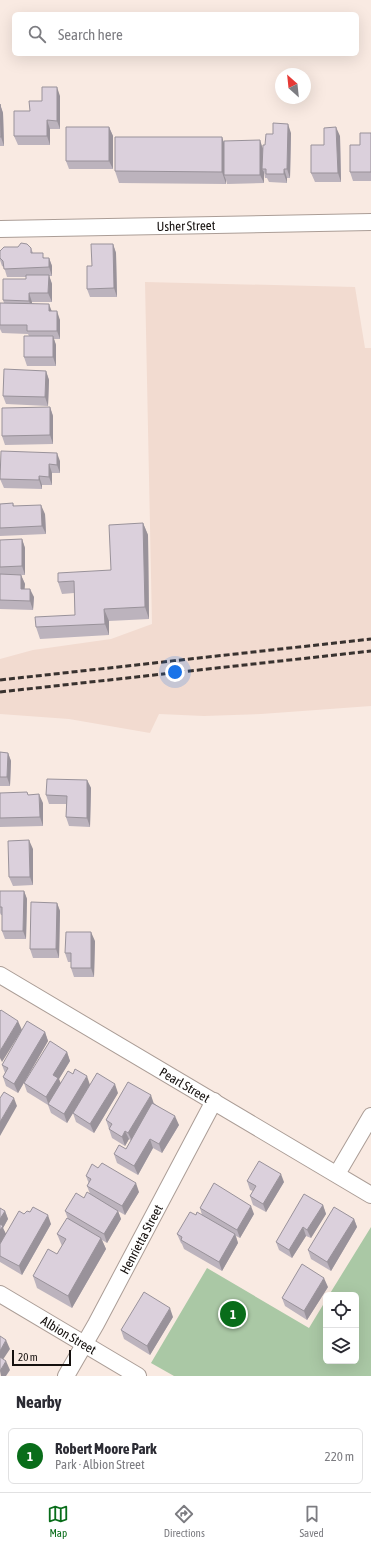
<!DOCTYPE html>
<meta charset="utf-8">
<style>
body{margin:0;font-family:"Asap Condensed",sans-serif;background:#f7f7f7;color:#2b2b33}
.controls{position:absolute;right:12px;bottom:12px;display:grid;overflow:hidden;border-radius:6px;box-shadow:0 4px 16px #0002}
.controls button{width:36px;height:36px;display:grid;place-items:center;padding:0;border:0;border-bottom:1px solid #e1e1e2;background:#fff;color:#2b2b33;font:20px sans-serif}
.compass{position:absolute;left:275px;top:68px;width:36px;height:36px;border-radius:50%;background:#fff;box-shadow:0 4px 16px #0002;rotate:333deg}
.scale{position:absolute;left:12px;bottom:10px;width:59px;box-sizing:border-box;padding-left:4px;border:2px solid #15100e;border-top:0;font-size:11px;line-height:14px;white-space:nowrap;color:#15100e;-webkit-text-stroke:3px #f9eae2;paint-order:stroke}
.you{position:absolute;left:175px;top:672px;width:14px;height:14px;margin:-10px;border:3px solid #fff;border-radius:50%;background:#1a73e8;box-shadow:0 0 0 6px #1a73e833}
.badge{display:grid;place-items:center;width:26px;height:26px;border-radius:50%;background:#096d1a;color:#fff;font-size:13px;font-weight:700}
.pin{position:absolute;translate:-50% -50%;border:2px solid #fff;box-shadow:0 1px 4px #0006}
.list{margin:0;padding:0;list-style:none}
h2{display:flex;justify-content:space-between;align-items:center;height:52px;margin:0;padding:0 16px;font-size:17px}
h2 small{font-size:13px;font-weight:400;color:#7c7c81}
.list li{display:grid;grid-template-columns:26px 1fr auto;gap:12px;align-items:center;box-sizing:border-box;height:56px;margin:0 8px 8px;padding:0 8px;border:1px solid #e1e1e2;border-radius:6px}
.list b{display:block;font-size:15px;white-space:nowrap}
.list p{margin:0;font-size:13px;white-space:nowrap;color:#7c7c81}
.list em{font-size:13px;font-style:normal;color:#7c7c81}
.icon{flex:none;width:22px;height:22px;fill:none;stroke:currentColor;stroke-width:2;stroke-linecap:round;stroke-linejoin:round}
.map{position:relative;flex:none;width:371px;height:1376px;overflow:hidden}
.search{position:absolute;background:#fff;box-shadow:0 4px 16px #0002;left:12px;right:12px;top:12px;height:44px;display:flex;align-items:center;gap:10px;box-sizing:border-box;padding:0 14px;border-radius:6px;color:#7c7c81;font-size:15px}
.sheet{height:116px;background:#fff}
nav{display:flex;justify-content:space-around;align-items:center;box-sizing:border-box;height:56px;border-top:1px solid #e1e1e2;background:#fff;font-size:11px;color:#7c7c81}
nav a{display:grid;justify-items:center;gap:2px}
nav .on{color:#096d1a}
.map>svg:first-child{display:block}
</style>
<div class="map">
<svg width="371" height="1376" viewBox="0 0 371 1376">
<rect width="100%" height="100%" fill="#f9eae2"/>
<path fill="#f2dbd0" d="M145 282 355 287 365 348H371V706L261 714 204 716 159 714 150 733 69 719 0 714V659L33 650 111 639 152 624Z"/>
<path fill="#aac8a5" d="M371 1227V1376H174L151 1363 207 1268 309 1328 326 1300V1361H356V1295H329Z"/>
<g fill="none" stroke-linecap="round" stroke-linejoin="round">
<g stroke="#ab9d96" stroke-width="18">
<g id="street">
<path id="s1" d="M0 229 371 222"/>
<path id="s2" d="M0 975 371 1195"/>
<path d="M337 1174 371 1116"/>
<path id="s3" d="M0 1294 138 1376"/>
<path id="s4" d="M66 1376 96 1324 214 1101"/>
</g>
</g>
<use href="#street" stroke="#fff" stroke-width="16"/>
<path stroke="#39322f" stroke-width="3" stroke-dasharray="6 3" stroke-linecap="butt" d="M0 680 371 639
M0 692 371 651"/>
</g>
<path fill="#bcb3bd" d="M60 96V129H50V145H18L14 136 30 111 42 101Z
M0 104 3 113 4 146H0Z
M109 127 113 136V169H69L66 161Z
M291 133 290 178H287V183L269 182 267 178H265L264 172V183L227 184 226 180V184L119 183 115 171 222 137 224 143 263 148 273 134Z
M371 133V181H353L350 172 360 145Z
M340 136 341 182H315L311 173 324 145Z
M113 244 116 253 117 297H90L87 289 92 266Z
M31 248 33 253 45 258H49L52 266V276H49L52 284V302H32V303L52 311 60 320V339H54L56 345V366H27L24 357 29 336 28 334 2 333 0 329V303H4L3 300 26 279V277H7L4 267 2 266 0 260V251Z
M46 371 49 380 48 406 6 404 3 396Z
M50 407 53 416V444L5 445 2 436Z
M60 461V473H52V485H42V489L4 488 0 479Z
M13 503 14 506 45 514 46 534 0 536V504Z
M143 523 148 535 149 619 109 621V635L40 639 36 627 75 615 74 593 62 594 58 582 111 570Z
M22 539 25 548V575H21L25 584 24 589 34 597 33 610 0 609V540Z
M0 752 8 753 11 761 10 786H0Z
M87 780 91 788 90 827 69 826 66 817V804H49L46 795Z
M0 793 43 803V826L0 827Z
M33 849V885L13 886 9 877Z
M0 891H24L27 899 26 939H5L2 931V915H1L0 913Z
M57 903 60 911 59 958H33L30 949Z
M95 941 94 977H74L71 968V962H68L65 953Z
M45 1032 48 1041 18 1093 6 1086 3 1077 5 1073 2 1065Z
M67 1052 70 1061 59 1079 60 1083 73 1074 90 1085 67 1123 51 1113 48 1105 27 1092 24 1083Z
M118 1093 94 1133 76 1122 73 1113Z
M154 1103 179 1125 162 1153 153 1148 138 1175 117 1163 114 1154 126 1149 131 1141 129 1139 125 1146 112 1138 106 1120Z
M86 1176 139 1192 125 1215 118 1211 121 1219 107 1243 102 1240 106 1249 72 1308 37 1288 33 1276 57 1254 62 1246 57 1234 68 1219 65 1211 90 1194 87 1186 89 1184Z
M247 1181 284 1182 266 1212 253 1205 250 1196 253 1191 250 1190Z
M323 1205 326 1214 311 1238 306 1236 292 1258 279 1250 276 1242Z
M0 1208 5 1211 8 1219 3 1228 6 1234 24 1214 51 1224 22 1275 0 1262Z
M200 1208 254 1214 240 1238 236 1236 238 1243 222 1271 184 1249 182 1244 181 1243 177 1234 196 1215H202Z
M354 1219 357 1227 331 1271 311 1259 308 1250Z
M328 1287 307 1320 285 1306 282 1298Z
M173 1317 150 1355 124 1339 121 1330Z"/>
<path fill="#99929a" d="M57 87 60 96V129L57 121Z
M0 104 3 113 4 146 1 137Z
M47 120 50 129V145L47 136Z
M288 124 291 133 290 178 287 169Z
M109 127 113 136V169L109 161Z
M336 127 340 136 341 182 338 173Z
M222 137 226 149 224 175 226 180V184L222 172Z
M260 140 263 149 262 169 264 172V183L260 175Z
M284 169 287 178V183L284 174Z
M113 244 116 253 117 297 114 288Z
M49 258 52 266V276L49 267Z
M49 275 52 284V302L48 293Z
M29 293 32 302V309L29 301Z
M49 304 52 312 49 311Z
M57 311 60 320V339L57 331Z
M53 336 56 345V366L53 357Z
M46 371 49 380 48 406 45 397Z
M50 407 53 416V444L50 435Z
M57 453 60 461V473L57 465Z
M49 464 52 473V485L49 477Z
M39 476 42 485V489L39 480Z
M41 505 45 514 46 534 42 526Z
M143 523 148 535 149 619 145 607Z
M22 539 25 548V575L22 566Z
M21 575 25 584 24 597 21 589Z
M30 589 34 597 33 610 30 601Z
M104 609 109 621V635L105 624Z
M8 753 11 761 10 786 7 777Z
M87 780 91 788 90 827 87 818Z
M39 794 43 803V826L40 817Z
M29 840 33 849V885L30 877Z
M24 891 27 899 26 939 23 931Z
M57 903 60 911 59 958 56 949Z
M91 932 95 941 94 977 91 968Z
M18 1021 22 1030 2 1062 0 1058V1051Z
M45 1032 48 1041 18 1093 14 1084Z
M67 1052 70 1061 59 1079 62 1086 49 1106 46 1097 53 1075Z
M87 1076 90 1085 67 1123 64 1114Z
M115 1084 118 1093 94 1133 90 1124Z
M151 1095 154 1104 132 1141 128 1133Z
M14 1098 17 1106 0 1136V1122Z
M175 1116 179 1125 162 1153 159 1144Z
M125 1131 129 1139 125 1146 122 1137Z
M150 1139 153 1148 138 1175 134 1166Z
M281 1174 284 1182 266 1212 263 1204Z
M136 1183 139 1192 125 1215 122 1206Z
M323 1205 326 1214 311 1238 307 1230Z
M251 1206 254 1214 240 1238 237 1230Z
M5 1211 8 1219 3 1228 6 1234 0 1244V1219Z
M118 1211 121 1219 107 1243 104 1234Z
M48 1215 51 1224 22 1275 19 1266Z
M354 1219 357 1227 331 1271 327 1262Z
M303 1227 306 1236 292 1258 289 1250Z
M235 1234 238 1243 222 1271 219 1262Z
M101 1238 106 1249 72 1308 68 1296Z
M324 1278 328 1287 307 1320 304 1311Z
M170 1308 173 1317 150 1355 147 1346Z
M6 1340 10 1349 0 1364V1351Z
M6 1361 10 1370 6 1376H1L0 1371Z"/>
<path fill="#dbd0dc" stroke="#99929a" d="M42 87H57V121L47 120V136H14V111H30L29 101H42Z
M0 104 1 137H0Z
M273 123 288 124 287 169H284V174H266V169H262L263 145H265L266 134H273Z
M66 127H109V161H66Z
M336 127 338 173H311V145H324V128Z
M360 133H371V172H350V145H360Z
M115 137H222V172L115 171Z
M260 140V175H224V141Z
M21 243 27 244 31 248V253H43V258H49V267L4 269 3 261 0 258V251L4 247H18Z
M91 244H113L114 288 87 289V266H92Z
M26 275H49L48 293H29V301L3 300V279H26Z
M0 303 49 304V311H57V331H27V325H0Z
M24 336H53V357H24Z
M4 369 46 371 45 397 3 396Z
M50 407V435L2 436V408Z
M1 451 57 453V465L49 464V477L39 476V480L0 479Z
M13 503V506L41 505 42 526 0 528V504Z
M143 523 145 607 104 609 105 624 36 627 35 617 75 615 74 581 58 582V573L111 570 109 525Z
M22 539V566L0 567V540Z
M0 574 21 575V589H30V601L0 600Z
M0 752 8 753 7 777H0Z
M47 779 87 780V818L66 817 67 796 46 795Z
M27 792 28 795 39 794 40 817 0 818V793Z
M29 840 30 877H9L8 841Z
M0 891H24L23 931H2V907H0Z
M31 902 57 903 56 949H30Z
M66 932H91V968H71V953H65Z
M1 1010 18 1021 0 1051V1011Z
M27 1021 45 1032 14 1084 3 1077 8 1068 2 1065Z
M50 1041 67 1052 53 1075 58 1078 46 1097 24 1083Z
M75 1069 87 1076 64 1114 48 1104 68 1071 73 1074Z
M97 1073 115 1084 90 1124 73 1113Z
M128 1082 151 1095 128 1133 125 1131 122 1137 109 1129 112 1124 106 1120Z
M4 1092 14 1098 0 1122V1098Z
M152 1103 175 1116 159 1144 150 1139 134 1166 114 1154 119 1145 126 1149Z
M259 1161 281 1174 263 1204 250 1196 256 1186 247 1181Z
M102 1163 136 1183 122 1206 87 1186 91 1179 86 1176 92 1164 98 1168Z
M214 1183 251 1206 237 1230 200 1208Z
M87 1192 118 1211 104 1234 65 1211 76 1193 84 1198Z
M304 1194 323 1205 307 1230 303 1227 289 1250 276 1242Z
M33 1207 48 1215 19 1266 0 1256V1244L19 1211 24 1214 27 1211 30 1212Z
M334 1207 354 1219 327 1262 308 1250Z
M0 1208 5 1211 0 1219Z
M190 1212 196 1215 197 1212 235 1234 219 1262 181 1240 182 1237 177 1234Z
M67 1218 101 1238 68 1296 33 1276 48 1249 57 1254 66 1239 57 1234Z
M0 1224 3 1226 0 1230Z
M302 1264 324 1278 304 1311 282 1298Z
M144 1292 170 1308 147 1346 121 1330Z
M0 1336 6 1340 0 1351Z
M0 1357 6 1361 0 1371Z"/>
<g text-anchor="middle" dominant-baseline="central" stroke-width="3" stroke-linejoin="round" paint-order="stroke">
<g font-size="13" fill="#15100e" stroke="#f9eae2">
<text stroke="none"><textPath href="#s1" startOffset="186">Usher Street</textPath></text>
<text stroke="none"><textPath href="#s2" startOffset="215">Pearl Street</textPath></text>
<text stroke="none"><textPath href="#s4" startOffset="156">Henrietta Street</textPath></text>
<text stroke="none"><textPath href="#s3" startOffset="80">Albion Street</textPath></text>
</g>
</g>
</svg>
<div class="controls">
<button><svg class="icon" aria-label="locate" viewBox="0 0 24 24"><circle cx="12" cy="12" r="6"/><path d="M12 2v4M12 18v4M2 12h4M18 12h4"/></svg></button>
<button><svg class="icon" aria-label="layers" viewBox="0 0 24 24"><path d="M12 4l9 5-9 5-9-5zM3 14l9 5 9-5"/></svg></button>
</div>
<svg class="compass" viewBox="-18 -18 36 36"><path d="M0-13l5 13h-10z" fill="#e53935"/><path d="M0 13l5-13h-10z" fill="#7c7c81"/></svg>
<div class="scale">20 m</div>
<div class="you"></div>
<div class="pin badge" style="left:233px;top:1314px">1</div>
<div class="search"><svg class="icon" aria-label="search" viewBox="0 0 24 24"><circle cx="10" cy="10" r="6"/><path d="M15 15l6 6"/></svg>Search here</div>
</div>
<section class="sheet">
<h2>Nearby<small></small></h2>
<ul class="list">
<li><span class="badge">1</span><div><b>Robert Moore Park</b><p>Park · Albion Street</p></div><em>220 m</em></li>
</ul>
</section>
<nav>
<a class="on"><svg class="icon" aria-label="map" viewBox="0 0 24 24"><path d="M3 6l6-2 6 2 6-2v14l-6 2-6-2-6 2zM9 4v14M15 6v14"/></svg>Map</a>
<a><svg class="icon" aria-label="directions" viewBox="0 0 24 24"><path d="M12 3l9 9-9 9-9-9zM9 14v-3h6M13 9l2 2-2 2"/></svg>Directions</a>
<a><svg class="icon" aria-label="saved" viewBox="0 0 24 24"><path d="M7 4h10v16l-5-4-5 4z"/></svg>Saved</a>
</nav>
